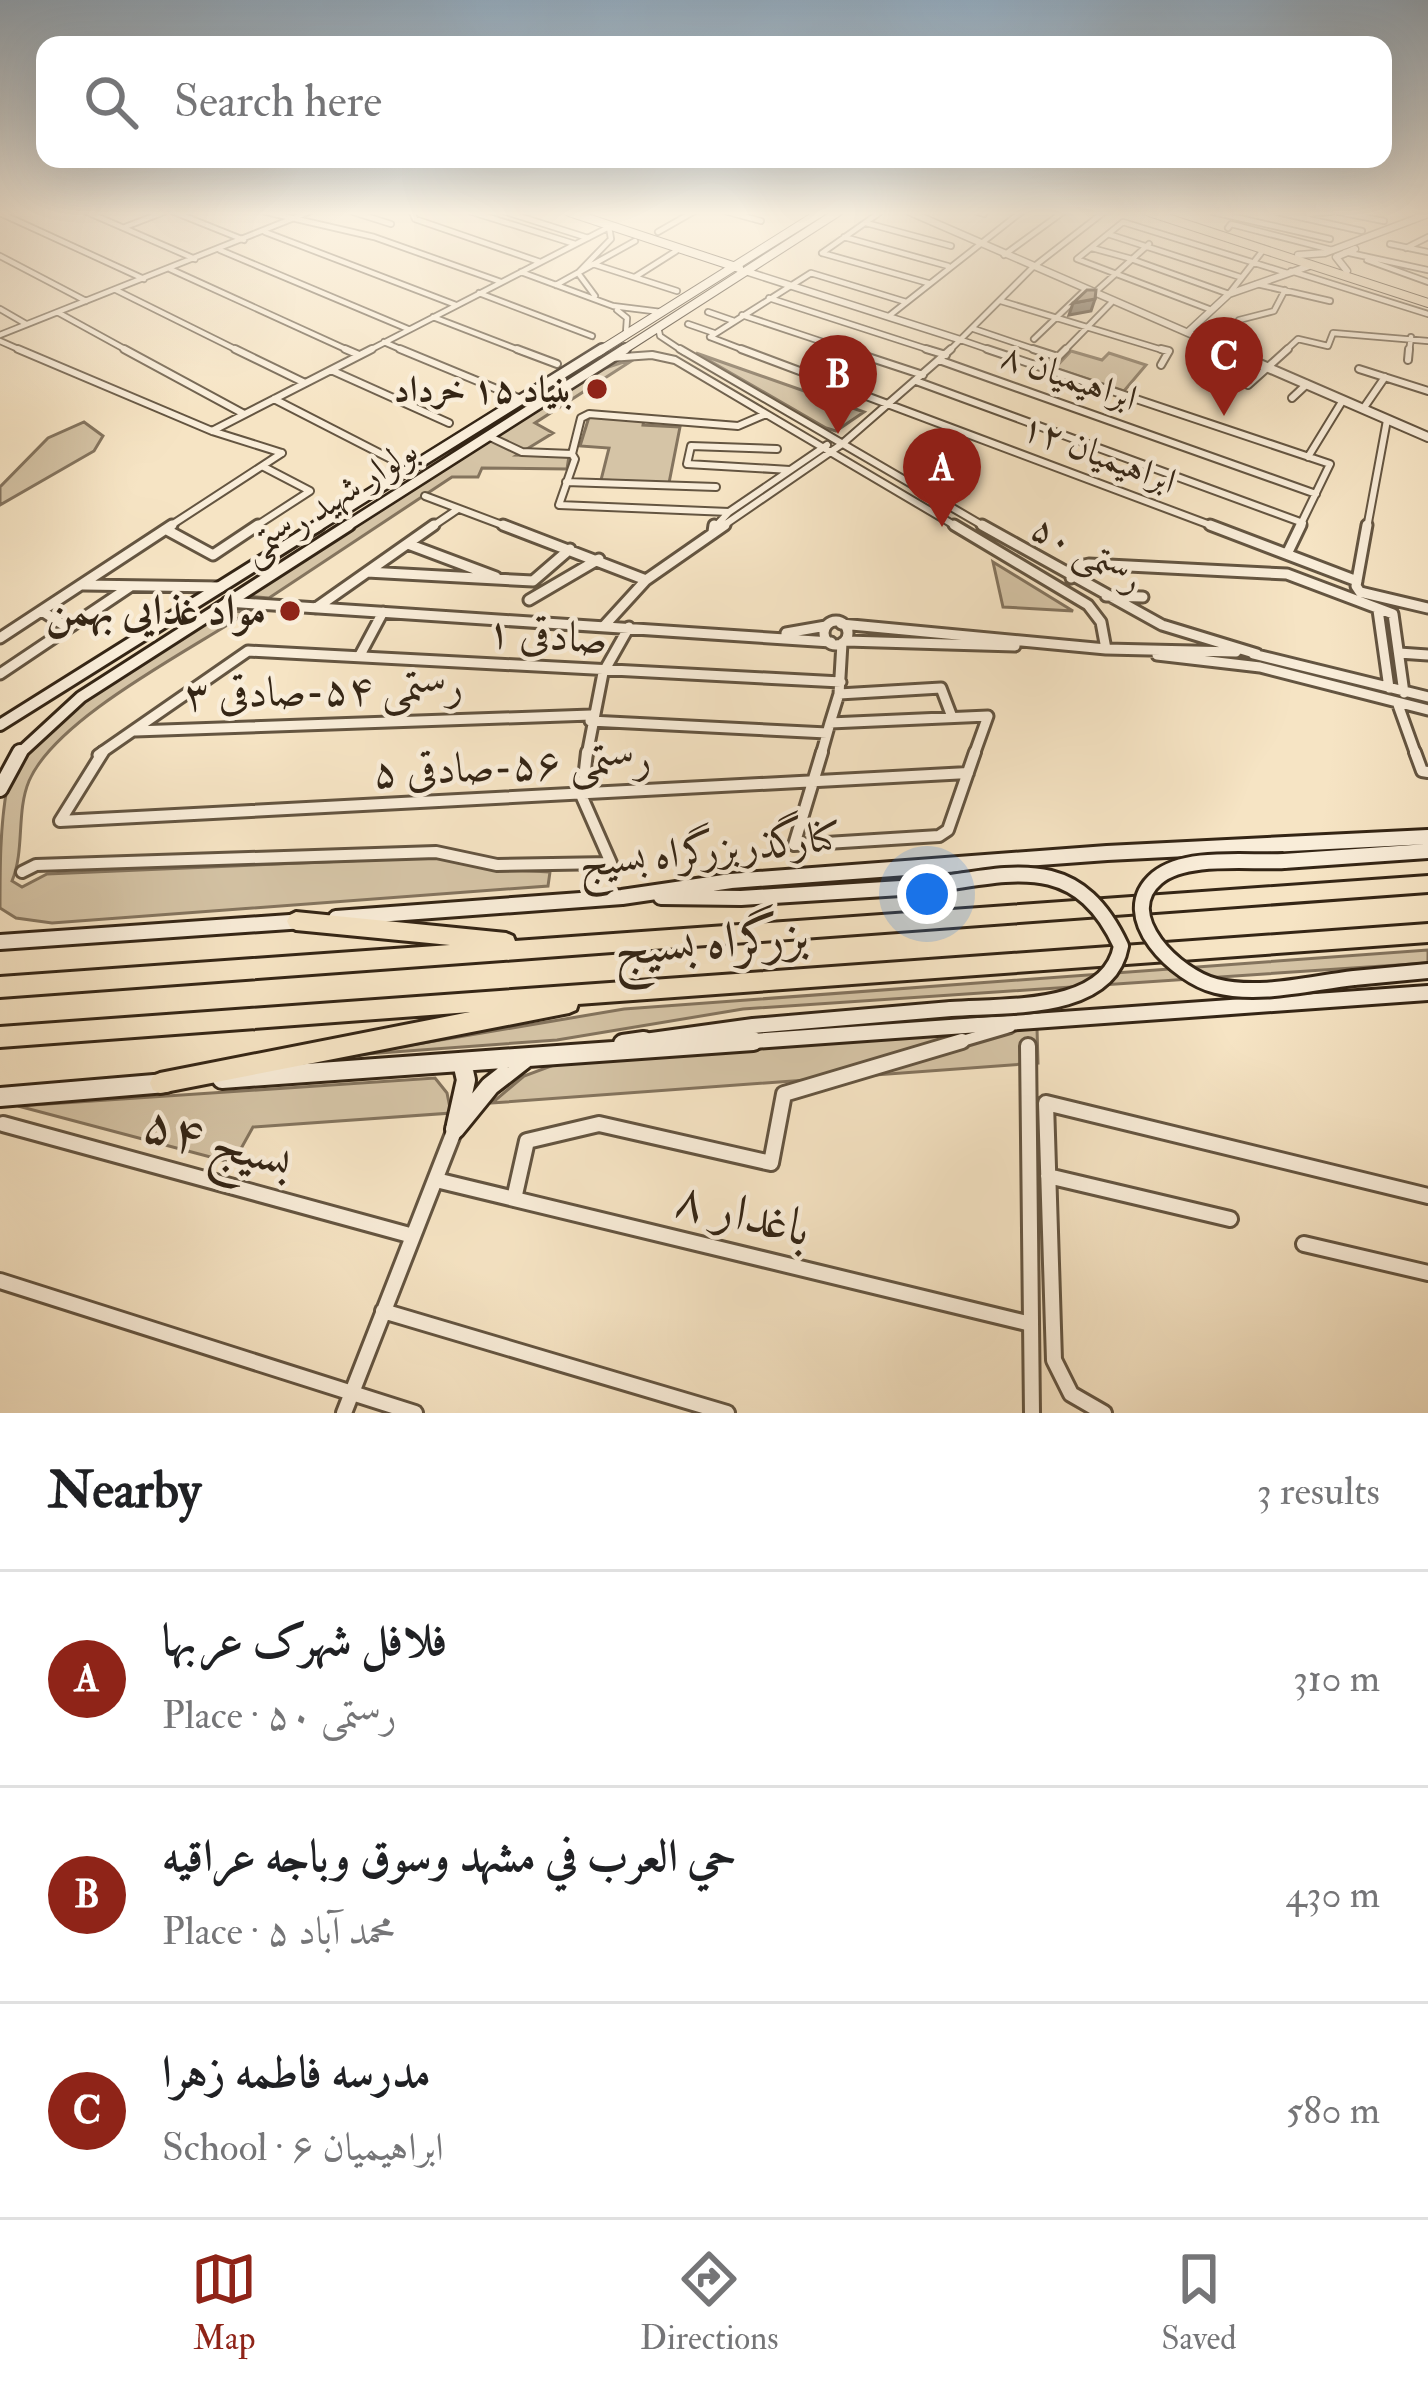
<!DOCTYPE html>
<meta charset="utf-8">
<style>
body{margin:0;font-family:"IM FELL Double Pica",Amiri,serif;background:#f2f2f2;color:#202124}
.you{position:absolute;left:927px;top:894px;width:42px;height:42px;margin:-30px;border:9px solid #fff;border-radius:50%;background:#1a73e8;box-shadow:0 0 0 18px #1a73e833}
.badge{display:grid;place-items:center;width:78px;height:78px;border-radius:50%;background:#8f2418;color:#fff;font-size:39px;font-weight:700}
.pin{position:absolute;translate:-50% -99px;filter:drop-shadow(0 3px 6px #0008)}
.pin::after{content:'';position:absolute;top:63px;width:42px;height:36px;background:inherit;clip-path:polygon(0 0,100% 0,50% 100%)}
.list{margin:0;padding:0;list-style:none}
h2{display:flex;justify-content:space-between;align-items:center;height:156px;margin:0;padding:0 48px;font-size:51px}
h2 small{font-size:39px;font-weight:400;color:#757577}
.list li{display:grid;grid-template-columns:78px 1fr auto;gap:36px;align-items:center;box-sizing:border-box;height:216px;padding:0 48px;border-top:3px solid #e0e0e0}
.list b{display:block;font-size:45px;white-space:nowrap}
.list p{margin:0;font-size:39px;white-space:nowrap;color:#757577}
.list em{font-size:39px;font-style:normal;color:#757577}
.icon{flex:none;width:66px;height:66px;fill:none;stroke:currentColor;stroke-width:2;stroke-linecap:round;stroke-linejoin:round}
.map{position:relative;flex:none;width:1428px;height:1413px;overflow:hidden}
.search{position:absolute;background:#fff;box-shadow:0 12px 48px #0002;left:36px;right:36px;top:36px;height:132px;display:flex;align-items:center;gap:30px;box-sizing:border-box;padding:0 42px;border-radius:24px;color:#757577;font-size:45px}
.sheet{height:804px;background:#fff}
nav{display:flex;justify-content:space-around;align-items:center;box-sizing:border-box;height:168px;border-top:3px solid #e0e0e0;background:#fff;font-size:33px;color:#757577}
nav a{display:grid;justify-items:center;gap:6px}
nav .on{color:#8f2418}
.map>svg:first-child{display:block}
</style>
<div class="map">
<svg width="1428" height="1413" viewBox="0 0 1428 1413">
<rect width="100%" height="100%" fill="#f6e4c4"/>
<filter id="stains"><feTurbulence type="fractalNoise" baseFrequency=".00167" numOctaves="4"/><feColorMatrix values="0 0 0 0 .2 0 0 0 0 .09 0 0 0 0 .02 0 0 0 .5 -.17"/></filter>
<radialGradient id="worn" r=".72"><stop offset=".6" stop-color="#630" stop-opacity="0"/><stop offset="1" stop-color="#630" stop-opacity=".3"/></radialGradient>
<path fill="#d5c4a6" stroke="#84745e" stroke-width="3" d="M1071 351 1102 360 1109 353 1146 365 1124 391 1055 368Z
M696 353 864 412 836 431 826 428Z
M636 358 535 423 553 433 517 455 569 456 567 469 482 468 478 477H452L269 598 247 596 602 369Z
M589 417 644 419 643 425 680 427 669 483 601 480 609 448 580 446Z
M84 422 103 436 94 451 0 505V487L48 438Z
M993 562 1073 611 1003 607Z
M226 611 248 612C189 651 56 718 29 781 16 812 25 850 12 881L22 887 47 874 437 857 495 869 550 872 548 886 52 923 16 918 0 908C0 869 0 826 7 788 26 721 168 648 226 611Z
M1428 950V963L743 1009 557 1040 352 1055 624 1009Z
M1037 1028 1038 1063 492 1103 524 1076 559 1063Z
M435 1078 447 1093 451 1113 253 1127 233 1163 18 1106Z"/>
<g fill="none" stroke-linecap="round" stroke-linejoin="round">
<g stroke="#645541" stroke-width="8">
<path id="minor-far4" d="M87 212 195 259
M174 212 244 240
M266 212 374 237 501 282
M353 212 391 224
M412 212 415 219 540 262
M472 212 575 244
M506 212 588 238
M728 212 761 221
M977 212 984 214
M1213 212 1330 239
M1277 212 1362 231
M1339 212 1384 221
M0 213 144 279
M1308 214 1331 212
M866 223 951 246
M125 227 164 212
M1228 228 1231 224 1332 250
M265 232 456 305
M658 232 693 212
M1108 234 1240 277
M844 237 948 266
M1390 244 1428 252
M1092 248 1132 259
M1406 248 1428 237
M220 250 408 329
M1345 252 1428 270
M822 253 928 283
M822 253 879 213
M1004 255 1063 212
M0 256 86 301
M1131 259 1229 294 1264 249
M1367 260 1428 282
M593 264 677 291
M170 269 352 352
M1291 271 1428 314
M521 272 613 306 661 312
M635 277 676 251
M1257 284 1330 301
M556 285 635 241
M116 290 241 352
M479 293 592 336
M1092 295 1149 244
M595 296 578 273 611 239 609 227
M769 298 936 352
M1001 301 1169 352
M0 309 26 324
M1209 309 1077 259 1123 222 1287 273
M617 310 627 318 626 333
M708 312 734 321
M59 313 130 352
M742 315 853 352
M889 316 1021 212
M433 317 524 352
M688 324 714 333
M658 327 660 336 684 352
M974 329 1042 352
M0 335 309 212
M710 337 749 352
M710 337 811 273 906 302
M1034 339 1084 291
M961 340 996 352
M0 341 25 352
M384 342 407 352
M1218 345 1239 320 1274 311 1285 290
M366 352 609 227
M948 352 1032 268 1104 212
M1063 352 1111 303
M1284 352 1298 339 1328 346 1333 333 1428 341
M1409 352 1411 337"/>
</g>
<g stroke="#645541" stroke-width="10">
<path id="minor-far3" d="M18 349 212 431 282 453
M124 349 244 414
M235 349 305 383
M345 349 359 355
M400 349 521 399
M517 349 557 364
M680 349 987 528
M741 349 1218 528
M844 349 923 375
M926 349 946 355
M987 349 1330 464 1299 528
M1033 349 1058 357
M610 358 652 355 675 360 959 528
M939 360 1316 494
M1408 360 1409 349
M1161 365 1169 351 1161 349
M1046 369 1066 349
M1359 369 1428 391
M331 370 449 423
M916 381 1303 523
M1248 385 1288 349
M1292 398 1307 384
M274 399 389 458
M1363 409 1385 377
M212 431 372 349
M488 436 522 452 572 454 581 418 589 414 738 426 766 414
M777 449 691 446 687 464 790 470
M572 454 575 459 559 505 729 512
M1308 457 1343 400
M566 482 716 487
M425 496 510 528
M167 528 282 453
M253 528 310 491 264 467
M430 528 458 509
M714 528 729 512 827 445
M720 528 842 444 951 349
M1367 528 1387 420"/>
</g>
<g stroke="#645541" stroke-width="15">
<path id="minor-far2" d="M503 525 646 580
M954 525 1088 605 1101 622 1106 649
M982 525 1162 625 1257 654
M1210 525 1357 581
M167 530 213 555 258 525
M713 532 714 525
M408 544 496 577
M1287 554 1301 525
M367 572 533 581 570 549
M1071 578 1080 566 1089 564 1287 574 1393 614 1404 693
M83 585 221 587
M1360 592 1356 586 1367 525
M1360 592 1428 608
M1106 596 1143 597
M529 600 599 559
M227 602 831 642
M316 608 434 525
M1378 610 1389 688
M42 611 68 628
M824 633a12 12 0 1 1 24 0a12 12 0 1 1-24 0Z
M841 624 1106 649 1236 652
M604 626 646 580 725 525
M786 633 826 626
M0 638 172 525
M846 641 1015 646
M1399 653 1428 655
M1253 654 1428 697
M360 655 383 612
M1157 655 1260 667 1428 710
M0 674 131 586
M839 694 941 688 952 717
M1397 702 1416 755
M590 721 827 733
M830 723 839 694 842 643
M830 723 988 716 974 755
M135 731 591 715
M98 755 248 651 841 682
M587 755 603 673 629 627
M821 755 830 723"/>
</g>
<g stroke="#645541" stroke-width="16">
<path id="minor-far1" d="M822 752 794 845 939 836 948 830 975 752
M1415 752 1422 771 1428 772
M60 821 968 773
M60 821 103 752
M22 872 36 865 436 852 497 865 611 863 582 797 587 752
M952 1044 1010 1027"/>
</g>
<g stroke="#645541" stroke-width="20">
<path id="minor" d="M1028 1046 1032 1413
M3 1124 413 1236
M1048 1176 1230 1219
M436 1180 1031 1324
M514 1199 527 1141 599 1124 771 1163 784 1094 962 1041
M1304 1244 1428 1273
M0 1281 415 1413
M383 1311 727 1413
M344 1413 455 1129
M1104 1413 1071 1394 1054 1360 1046 1103 1428 1196"/>
</g>
<g stroke="#645541" stroke-width="9">
<path id="tertiary-far1" d="M910 212 1232 352
M1298 255 1325 253 1428 214
M745 271 961 340
M1347 271 1336 257 1355 249
M1188 332 1229 294 1312 265"/>
</g>
<g stroke="#645541" stroke-width="12">
<path id="tertiary" d="M1225 349 1428 437"/>
</g>
<g stroke="#342515" stroke-width="10">
<path id="secondary-far4" d="M569 212 739 268
M598 352 821 212
M620 352 838 212"/>
</g>
<g stroke="#342515" stroke-width="14">
<path id="secondary-far3" d="M315 528 602 349
M344 528 625 349"/>
</g>
<g stroke="#342515" stroke-width="16">
<path id="secondary-far2" d="M0 725 319 525
M18 755 81 697 349 525"/>
</g>
<g stroke="#342515" stroke-width="20">
<path id="secondary-far1" d="M0 789 20 752
M1284 861 1428 851
M661 897 741 898 917 887
M336 918 622 897 731 881 1107 853 1428 837
M0 942 304 921
M1354 978 1428 971
M623 1044 753 1026 951 1009
M711 1044 1428 993"/>
</g>
<g stroke="#342515" stroke-width="24">
<path id="secondary" d="M623 1044 644 1041
M222 1079 753 1041
M0 1097 166 1083
M456 1125 466 1080 462 1062
M455 1129 490 1086 526 1058"/>
</g>
<g stroke="#342515" stroke-width="10">
<path id="primary" d="M1149 212 1428 303"/>
</g>
<g stroke="#342515" stroke-width="6">
<path id="trunk" d="M1428 876V892L0 997V977L450 945 296 930 290 927 287 921 290 915 296 912 506 933 513 936 515 941Z
M1428 924V942L578 1004 576 1010 569 1013 160 1093 153 1090 150 1083 153 1076 160 1073 470 1012 0 1047V1027Z"/>
</g>
<use href="#minor-far4" stroke="#f9edd9" stroke-width="4.5"/>
<use href="#minor-far3" stroke="#f9edd9" stroke-width="6"/>
<use href="#minor-far2" stroke="#f9edd9" stroke-width="9"/>
<use href="#minor-far1" stroke="#f9edd9" stroke-width="10"/>
<use href="#minor" stroke="#f9edd9" stroke-width="14"/>
<use href="#tertiary-far1" stroke="#f9edd9" stroke-width="6"/>
<use href="#tertiary" stroke="#f9edd9" stroke-width="8"/>
<use href="#secondary-far4" stroke="#f9edd9" stroke-width="8"/>
<use href="#secondary-far3" stroke="#f9edd9" stroke-width="9"/>
<use href="#secondary-far2" stroke="#f9edd9" stroke-width="10"/>
<use href="#secondary-far1" stroke="#f9edd9" stroke-width="14"/>
<use href="#secondary" stroke="#f9edd9" stroke-width="18"/>
<use href="#primary" stroke="#f6e4c4" stroke-width="8"/>
<use href="#trunk" fill="#f6e4c4" fill-rule="evenodd"/>
<g stroke="#342515" stroke-width="20" stroke-linecap="butt">
<path id="secondary-bridge" d="M1284 861C1249 863 1186 854 1157 878 1112 916 1178 977 1216 986 1260 997 1310 983 1354 978
M917 887C1006 876 1075 847 1121 946 1109 1013 1005 1005 951 1009"/>
</g>
<use href="#secondary-bridge" stroke="#f9edd9" stroke-width="14"/>
</g>
<path fill="#6b5f4e" stroke="#342515" stroke-width="3" d="M1095 299 1091 311 1069 315 1073 303Z"/>
<path fill="#998870" stroke="#342515" stroke-width="3" d="M1087 290H1096L1095 299 1073 303Z"/>
<linearGradient id="sky" x2="0" y2="1"><stop stop-color="#93adc2"/><stop offset="0.52" stop-color="#fbf3e4"/><stop offset="1" stop-color="#fbf3e4" stop-opacity="0"/></linearGradient>
<rect width="1428" height="410" fill="url(#sky)"/>
<g fill="#8f2418" stroke="#f9edd9" stroke-width="4.5">
<circle cx="597" cy="389" r="12"/>
<circle cx="290" cy="611" r="12"/>
</g>
<g text-anchor="middle" dominant-baseline="central" stroke-width="9" stroke-linejoin="round" paint-order="stroke">
<g font-size="36" fill="#342515" stroke="#f9edd9">
<text transform="translate(1069 377) rotate(19)">ابراهیمیان ۸</text>
<text transform="translate(1099 454) rotate(21)">ابراهیمیان ۱۲</text>
<text transform="translate(330 501) rotate(-33)">بولوار شهید رستمی</text>
<text transform="translate(1087 554) rotate(29)">رستمی ۵۰</text>
</g>
<g font-size="36" font-weight="bold" fill="#342515" stroke="#f9edd9" text-anchor="end">
<text x="573" y="389">بنیاد ۱۵ خرداد</text>
</g>
<g font-size="42" font-weight="bold" fill="#342515" stroke="#f9edd9" text-anchor="end">
<text x="266" y="611">مواد غذایی بهمن</text>
</g>
<g font-size="42" fill="#342515" stroke="#f9edd9">
<text transform="translate(547 636) rotate(4)">صادقی ۱</text>
<text transform="translate(324 691) rotate(-2)">رستمی ۵۴-صادقی ۳</text>
<text transform="translate(512 766) rotate(-3)">رستمی ۵۶-صادقی ۵</text>
<text transform="translate(710 850) rotate(-6)">کنارگذربزرگراه بسیج</text>
</g>
<g font-size="51" fill="#342515" stroke="#f9edd9">
<text transform="translate(711 942) rotate(-4)">بزرگراه بسیج</text>
<text transform="translate(218 1142) rotate(15)">بسیج ۵۴</text>
<text transform="translate(743 1214) rotate(14)">باغدار ۸</text>
</g>
</g>
<rect width="100%" height="100%" filter="url(#stains)"/>
<rect width="100%" height="100%" fill="url(#worn)"/>
</svg>
<div class="you"></div>
<div class="pin badge" style="left:942px;top:527px">A</div>
<div class="pin badge" style="left:838px;top:434px">B</div>
<div class="pin badge" style="left:1224px;top:416px">C</div>
<div class="search"><svg class="icon" aria-label="search" viewBox="0 0 24 24"><circle cx="10" cy="10" r="6"/><path d="M15 15l6 6"/></svg>Search here</div>
</div>
<section class="sheet">
<h2>Nearby<small>3 results</small></h2>
<ul class="list">
<li><span class="badge">A</span><div><b>فلافل شهرک عربها</b><p>Place · رستمی ۵۰</p></div><em>310 m</em></li>
<li><span class="badge">B</span><div><b>حي العرب في مشهد وسوق وباجه عراقيه</b><p>Place · محمد آباد ۵</p></div><em>430 m</em></li>
<li><span class="badge">C</span><div><b>مدرسه فاطمه زهرا</b><p>School · ابراهیمیان ۶</p></div><em>580 m</em></li>
</ul>
</section>
<nav>
<a class="on"><svg class="icon" aria-label="map" viewBox="0 0 24 24"><path d="M3 6l6-2 6 2 6-2v14l-6 2-6-2-6 2zM9 4v14M15 6v14"/></svg>Map</a>
<a><svg class="icon" aria-label="directions" viewBox="0 0 24 24"><path d="M12 3l9 9-9 9-9-9zM9 14v-3h6M13 9l2 2-2 2"/></svg>Directions</a>
<a><svg class="icon" aria-label="saved" viewBox="0 0 24 24"><path d="M7 4h10v16l-5-4-5 4z"/></svg>Saved</a>
</nav>
